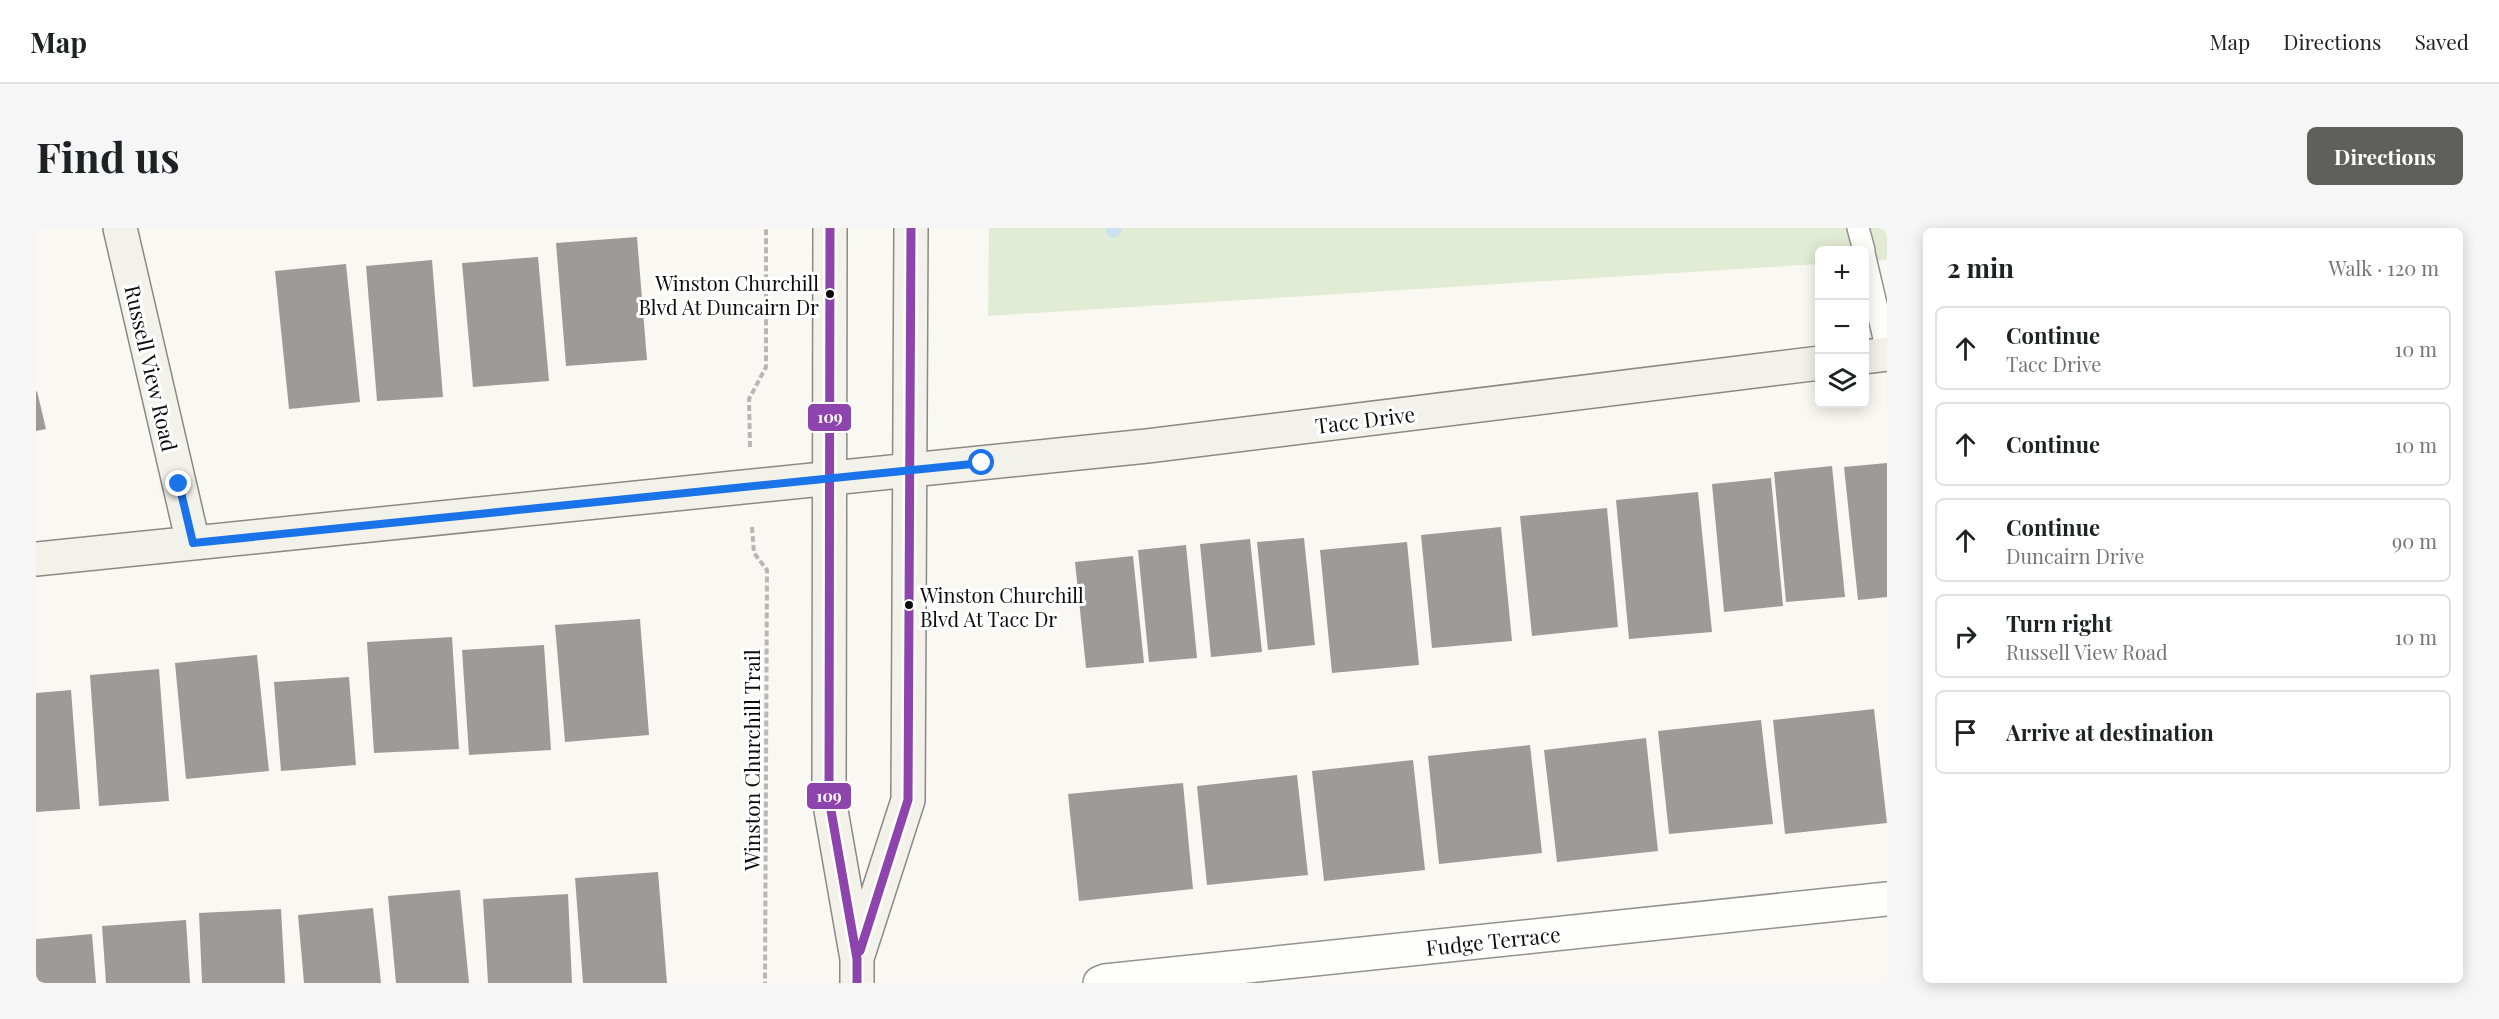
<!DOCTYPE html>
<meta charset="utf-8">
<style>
body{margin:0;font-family:"Playfair Display",serif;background:#f6f6f6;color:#202124}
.controls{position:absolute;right:18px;top:18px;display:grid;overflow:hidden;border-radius:9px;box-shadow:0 3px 15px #0003}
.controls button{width:54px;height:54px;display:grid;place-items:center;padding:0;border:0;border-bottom:2px solid #e0e0e0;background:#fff;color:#202124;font:30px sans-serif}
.stop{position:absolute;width:18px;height:18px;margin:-14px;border:4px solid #1a73e8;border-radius:50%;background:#fff}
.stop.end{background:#1a73e8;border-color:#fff;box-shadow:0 2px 6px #0008}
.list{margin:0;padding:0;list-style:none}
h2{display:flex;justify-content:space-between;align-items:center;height:78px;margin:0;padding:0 24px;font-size:26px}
h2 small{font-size:20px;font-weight:400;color:#757577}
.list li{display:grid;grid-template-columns:39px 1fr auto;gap:18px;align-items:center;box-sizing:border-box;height:84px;margin:0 12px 12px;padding:0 12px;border:2px solid #e0e0e0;border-radius:9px}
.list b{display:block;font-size:22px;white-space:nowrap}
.list p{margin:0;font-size:20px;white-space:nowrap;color:#757577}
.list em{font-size:20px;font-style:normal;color:#757577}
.icon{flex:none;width:33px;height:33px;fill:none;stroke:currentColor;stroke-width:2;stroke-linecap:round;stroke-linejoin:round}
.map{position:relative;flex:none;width:1851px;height:755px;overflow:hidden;border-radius:9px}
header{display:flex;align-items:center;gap:36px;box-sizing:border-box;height:84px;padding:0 30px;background:#fff;border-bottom:2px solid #e0e0e0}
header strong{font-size:28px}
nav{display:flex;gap:33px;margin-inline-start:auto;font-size:21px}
.intro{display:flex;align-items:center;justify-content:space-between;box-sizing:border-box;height:144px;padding:0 36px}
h1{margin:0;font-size:42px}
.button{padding:15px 27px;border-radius:9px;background:#5f5f5c;color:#fff;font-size:21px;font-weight:700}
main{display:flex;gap:36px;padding:0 36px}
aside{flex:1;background:#fff;border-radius:9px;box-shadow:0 3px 15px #0003}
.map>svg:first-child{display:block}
</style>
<header>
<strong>Map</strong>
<nav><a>Map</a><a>Directions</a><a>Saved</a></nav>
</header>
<div class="intro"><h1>Find us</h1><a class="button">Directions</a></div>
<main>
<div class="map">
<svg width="1851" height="755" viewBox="0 0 1851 755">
<rect width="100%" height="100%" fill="#faf8f2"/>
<path fill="#e2ecd4" d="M953 0H1851V32L1829 33 1828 22H1784L1783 36 952 88Z"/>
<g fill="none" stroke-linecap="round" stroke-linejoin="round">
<path stroke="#cce2ef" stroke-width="14" d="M1077 3 1079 0"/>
</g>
<path fill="#9d9b97" d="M601 9 611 132 530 138 520 15Z
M502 29 513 153 437 159 426 35Z
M396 32 407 169 341 173 330 38Z
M310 36 324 174 253 181 239 43Z
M1 163 10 201 0 203V164Z
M1851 235V369L1822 372 1808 239Z
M1796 238 1809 369 1750 374 1738 244Z
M1735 250 1747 378 1688 384 1676 256Z
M1662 264 1676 404 1593 411 1580 272Z
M1571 280 1582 399 1496 408 1484 288Z
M1465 299 1476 413 1396 420 1385 307Z
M1268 310 1279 417 1232 422 1221 314Z
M1214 311 1226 424 1175 429 1164 316Z
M1371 314 1383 437 1296 445 1284 322Z
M1150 317 1161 430 1113 434 1102 322Z
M1097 328 1108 435 1050 440 1039 334Z
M604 391 613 507 529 514 519 397Z
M416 409 423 521 338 525 331 414Z
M508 417 515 522 433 527 426 422Z
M221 427 233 543 150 551 139 435Z
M123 441 133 573 63 578 54 447Z
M313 449 320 537 245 543 238 454Z
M35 462 44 581 0 584V465Z
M1838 481 1851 595 1749 606 1737 492Z
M1725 492 1737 596 1633 606 1622 503Z
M1610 510 1622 623 1521 634 1508 522Z
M1494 517 1506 625 1403 636 1392 528Z
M1377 532 1389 642 1288 653 1276 543Z
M1261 547 1272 647 1171 657 1161 558Z
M1147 555 1157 661 1043 673 1032 566Z
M622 644 631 755H547L539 650Z
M424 662 433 755H360L352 668Z
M532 666 536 755H452L447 671Z
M337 680 345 755H268L262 687Z
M245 681 249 755H166L163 685Z
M150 692 154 755H70L66 698Z
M56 706 60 755H0V711Z"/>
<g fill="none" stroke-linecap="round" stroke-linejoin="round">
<g stroke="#939290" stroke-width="24">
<path id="lane" d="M1822 0 1828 22
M1828 25 1851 123"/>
</g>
<g stroke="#939290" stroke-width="36">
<path id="street" d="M1064 755 1069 753 1851 671"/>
</g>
<g stroke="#8a8986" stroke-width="36">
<path id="secondary" d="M84 0 157 315
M794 0 793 571 821 731V755
M1828 129 1851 126
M0 331 1111 218 1784 135
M822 727 872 572 875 0"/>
</g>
<path stroke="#b7b7b6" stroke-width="4" stroke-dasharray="6 3" stroke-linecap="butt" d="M714 219 713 171 730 139V0
M716 299 718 325 731 342 729 755"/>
<use href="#lane" stroke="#fefefd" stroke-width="21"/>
<use href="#street" stroke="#fefefd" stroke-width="33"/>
<use href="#secondary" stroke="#f3f2ea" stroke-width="33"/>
<g stroke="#fff" stroke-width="14">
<path id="bus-1" d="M794 0 793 571 821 731V755
M824 723 872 572 875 0"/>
</g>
<use href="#bus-1" stroke="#8e44ad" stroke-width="9"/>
</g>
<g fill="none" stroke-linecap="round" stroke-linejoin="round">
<path stroke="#1a73e8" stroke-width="8" d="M143 256 157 315 946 235"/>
</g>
<g fill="#0c0c0c" stroke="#fff" stroke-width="2">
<circle cx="794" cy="66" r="5"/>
<circle cx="873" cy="377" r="5"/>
</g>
<g text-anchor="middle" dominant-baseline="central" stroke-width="6" stroke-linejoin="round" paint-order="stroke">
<g font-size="20" fill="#0c0c0c" stroke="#fff" text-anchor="end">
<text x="783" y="54">Winston Churchill<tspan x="783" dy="24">Blvd At Duncairn Dr</tspan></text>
<text x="884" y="366" text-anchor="start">Winston Churchill<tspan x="884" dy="24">Blvd At Tacc Dr</tspan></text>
</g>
<g font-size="21" fill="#0c0c0c" stroke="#fff">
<text transform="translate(116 140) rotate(77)">Russell View Road</text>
<text transform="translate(1329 191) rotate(-7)">Tacc Drive</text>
<text transform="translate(715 532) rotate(-90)">Winston Churchill Trail</text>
<text transform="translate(1457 712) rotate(-6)">Fudge Terrace</text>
</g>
</g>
<g stroke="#fff" stroke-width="2">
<rect x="771" y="175" width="45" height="29" rx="6" fill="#8e44ad"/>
<rect x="770" y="554" width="46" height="28" rx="6" fill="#8e44ad"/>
</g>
<g font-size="16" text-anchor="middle" font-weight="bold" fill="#fff">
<text x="794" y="195">109</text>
<text x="793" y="574">109</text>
</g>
</svg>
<div class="controls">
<button>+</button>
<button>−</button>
<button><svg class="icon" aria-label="layers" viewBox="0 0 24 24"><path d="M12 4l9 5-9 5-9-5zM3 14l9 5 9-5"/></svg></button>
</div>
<div class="stop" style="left:946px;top:235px"></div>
<div class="stop end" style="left:143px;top:256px"></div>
</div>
<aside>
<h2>2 min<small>Walk · 120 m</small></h2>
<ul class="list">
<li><svg class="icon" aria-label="ahead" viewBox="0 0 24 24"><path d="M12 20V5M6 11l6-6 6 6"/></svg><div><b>Continue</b><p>Tacc Drive</p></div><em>10 m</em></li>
<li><svg class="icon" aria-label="ahead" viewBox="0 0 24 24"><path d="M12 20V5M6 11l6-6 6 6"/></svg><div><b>Continue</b></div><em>10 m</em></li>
<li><svg class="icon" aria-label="ahead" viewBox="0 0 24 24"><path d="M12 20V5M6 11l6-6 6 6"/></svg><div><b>Continue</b><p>Duncairn Drive</p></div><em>90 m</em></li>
<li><svg class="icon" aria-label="right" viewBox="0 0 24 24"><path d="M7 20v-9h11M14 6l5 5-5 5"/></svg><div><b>Turn right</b><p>Russell View Road</p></div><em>10 m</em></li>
<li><svg class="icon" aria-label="arrive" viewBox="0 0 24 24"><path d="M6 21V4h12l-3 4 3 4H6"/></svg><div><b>Arrive at destination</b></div></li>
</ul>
</aside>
</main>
